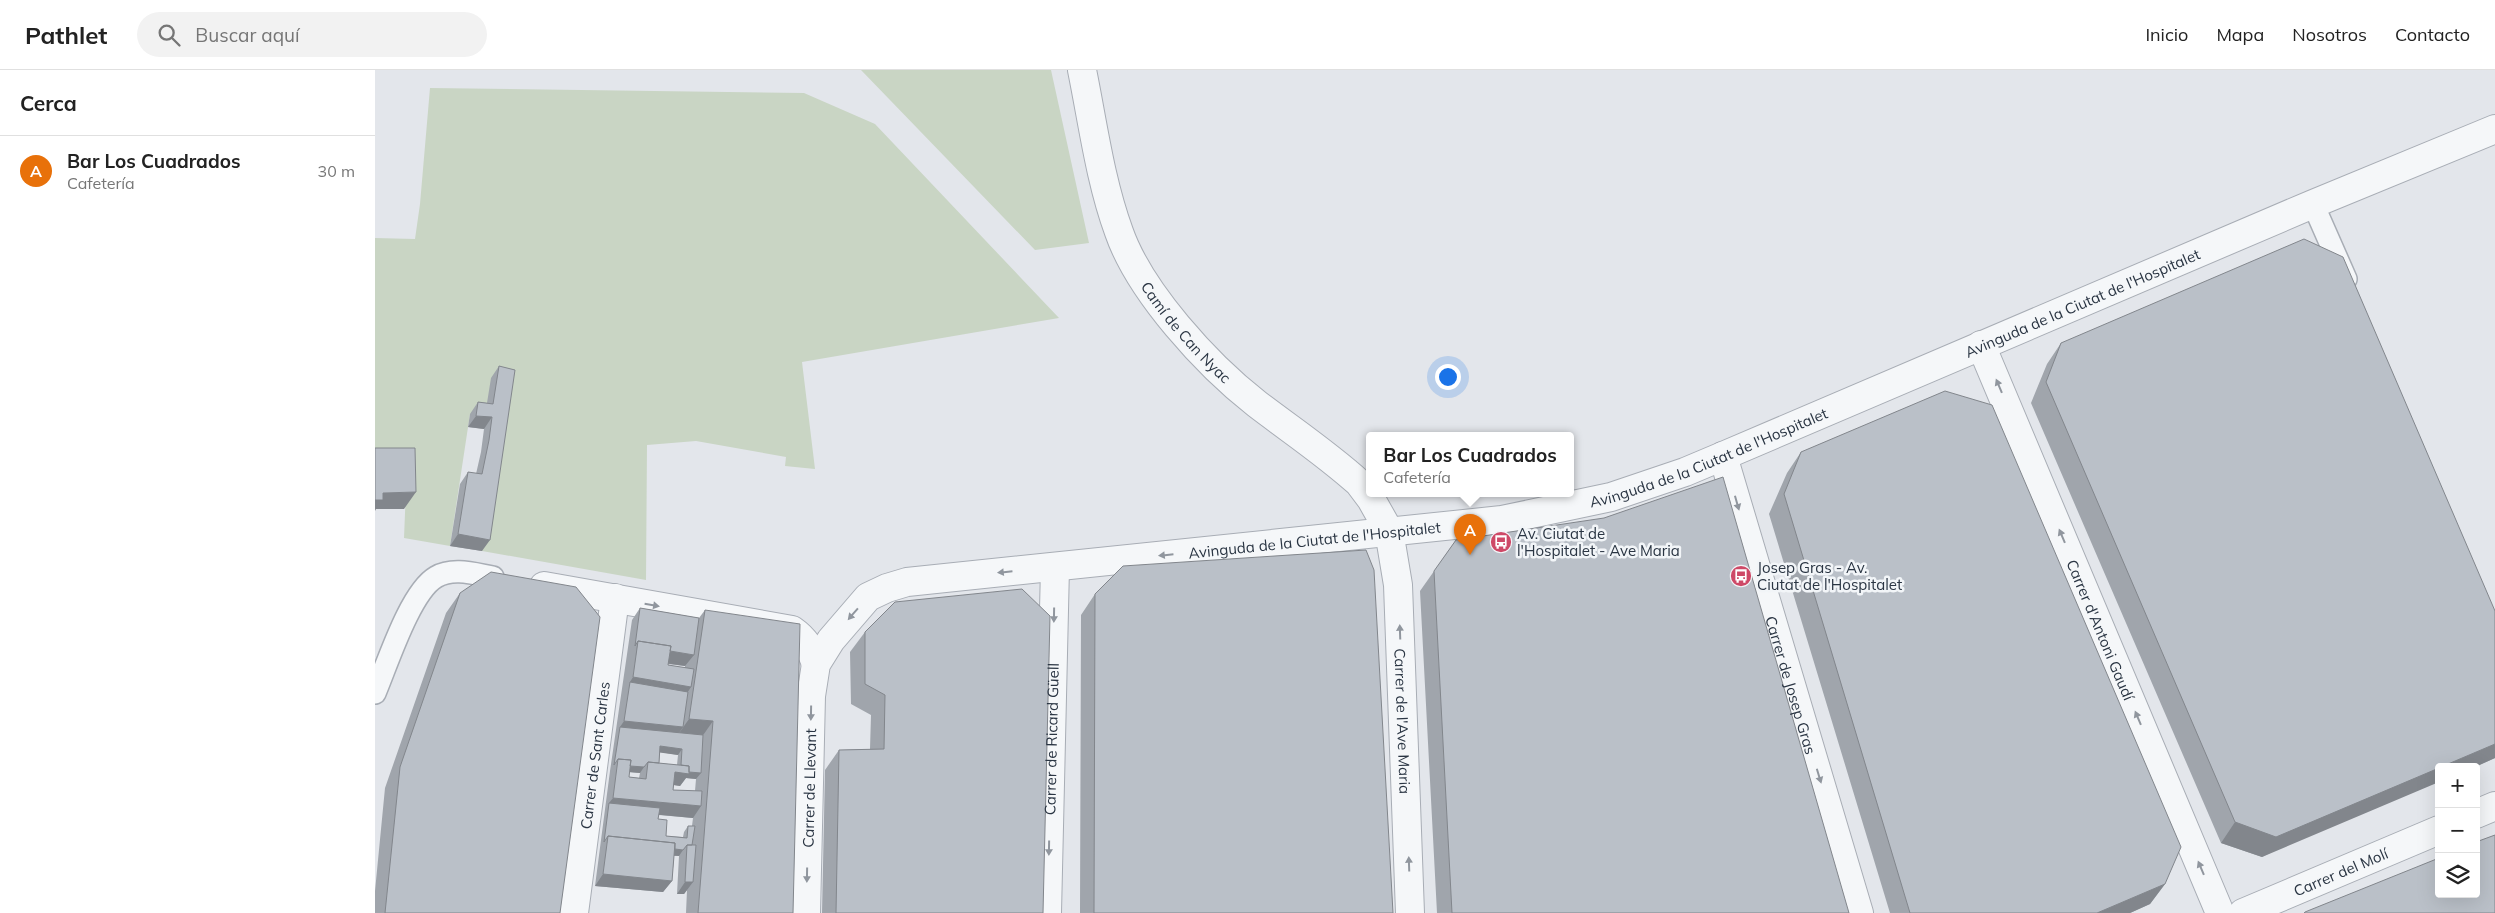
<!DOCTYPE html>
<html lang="es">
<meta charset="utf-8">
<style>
body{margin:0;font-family:Mulish,sans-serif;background:#f2f2f2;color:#222}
.controls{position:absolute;right:15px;bottom:15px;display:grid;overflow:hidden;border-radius:5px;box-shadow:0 5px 20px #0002}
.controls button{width:45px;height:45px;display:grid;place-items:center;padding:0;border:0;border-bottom:1px solid #e0e0e0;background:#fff;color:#222;font:25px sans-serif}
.you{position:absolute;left:1072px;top:306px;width:18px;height:18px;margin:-12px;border:4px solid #fff;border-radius:50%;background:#1a73e8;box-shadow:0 0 0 8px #1a73e833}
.badge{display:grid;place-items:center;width:32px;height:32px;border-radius:50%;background:#d93025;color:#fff;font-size:16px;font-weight:700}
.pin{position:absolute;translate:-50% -41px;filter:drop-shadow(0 1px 2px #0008)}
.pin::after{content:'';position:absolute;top:26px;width:18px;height:15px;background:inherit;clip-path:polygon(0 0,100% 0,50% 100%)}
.popup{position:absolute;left:991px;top:362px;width:208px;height:65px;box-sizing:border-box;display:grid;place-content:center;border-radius:5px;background:#fff;filter:drop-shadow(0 1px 4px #0005);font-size:16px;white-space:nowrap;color:#767676}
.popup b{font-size:19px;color:#222}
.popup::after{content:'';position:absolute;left:50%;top:100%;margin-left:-10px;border:10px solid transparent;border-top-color:#fff}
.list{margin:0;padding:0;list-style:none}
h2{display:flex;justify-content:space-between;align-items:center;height:65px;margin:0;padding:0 20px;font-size:21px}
h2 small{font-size:16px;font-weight:400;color:#767676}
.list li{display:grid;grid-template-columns:32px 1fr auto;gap:15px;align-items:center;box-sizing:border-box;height:70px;padding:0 20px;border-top:1px solid #e0e0e0}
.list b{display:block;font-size:19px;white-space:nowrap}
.list p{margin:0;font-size:16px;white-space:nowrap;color:#767676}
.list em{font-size:16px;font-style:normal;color:#767676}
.icon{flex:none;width:28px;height:28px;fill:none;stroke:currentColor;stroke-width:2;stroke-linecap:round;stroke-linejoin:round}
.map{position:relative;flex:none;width:2120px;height:843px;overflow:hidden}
header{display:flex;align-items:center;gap:30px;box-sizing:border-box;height:70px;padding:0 25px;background:#fff;border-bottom:1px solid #e0e0e0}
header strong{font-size:24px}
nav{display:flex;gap:28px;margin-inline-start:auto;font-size:18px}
.search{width:350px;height:45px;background:#f2f2f2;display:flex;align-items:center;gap:12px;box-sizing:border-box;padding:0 18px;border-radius:28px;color:#767676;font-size:19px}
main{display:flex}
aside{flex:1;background:#fff}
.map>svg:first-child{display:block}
</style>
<header>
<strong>Pathlet</strong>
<div class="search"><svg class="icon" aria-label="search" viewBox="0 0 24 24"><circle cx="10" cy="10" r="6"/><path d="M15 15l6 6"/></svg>Buscar aquí</div>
<nav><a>Inicio</a><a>Mapa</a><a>Nosotros</a><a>Contacto</a></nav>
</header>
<main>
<aside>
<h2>Cerca<small></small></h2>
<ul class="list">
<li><span class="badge" style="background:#e8710a">A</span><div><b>Bar Los Cuadrados</b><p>Cafetería</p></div><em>30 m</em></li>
</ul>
</aside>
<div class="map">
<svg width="2120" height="843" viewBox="0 0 2120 843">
<rect width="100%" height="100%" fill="#e3e6eb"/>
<path fill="#c9d5c4" d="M486 0H676L714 173 660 180Z
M55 18 429 23 500 54 684 248 427 292 440 399 410 396 411 387 321 371 272 375 271 510 107 481 110 346 95 344 75 476 29 468 32 394H0V168L40 169 45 134Z"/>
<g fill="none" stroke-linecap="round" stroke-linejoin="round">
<g stroke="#a8adb5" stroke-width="24">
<path id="pedestrian" d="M1938 134 1971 209
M0 623C12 595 35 522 61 507 78 497 100 504 118 507"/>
</g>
<g stroke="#a8adb5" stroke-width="30">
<g id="minor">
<path id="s1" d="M707 0C718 54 725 110 744 162 765 222 832 295 882 334 916 360 952 384 984 413L996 429 1014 461 1023 515 1035 843"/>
<path id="s2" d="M1606 275 1845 843"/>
<path id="s3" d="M1348 386 1484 843"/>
<path d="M169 516 417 560C430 569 436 579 441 594"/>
<path d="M2101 744 2120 736"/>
<path id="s4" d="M199 843 240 528"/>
<path id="s5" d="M431 843 436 626 441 594 456 570 493 527 512 518 532 512 1127 450 1236 427 1310 402 1348 386 1938 134 2120 59"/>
<path id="s6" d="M672 843 680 497"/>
<path id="s7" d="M1868 843 2064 760"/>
</g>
</g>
<use href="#pedestrian" stroke="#f5f7f9" stroke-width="21"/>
<use href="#minor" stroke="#f5f7f9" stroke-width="28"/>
</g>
<path fill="#a0a5ac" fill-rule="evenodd" d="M1686 273 2120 541V688L2100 697H2064L1887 787 1846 773 1656 333 1672 294Z
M124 296 107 481 75 476 85 414 93 402 101 404 106 382 109 359 93 357 95 344 103 332 112 333 116 308Z
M1426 382 1790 814 1775 834 1755 843H1515L1394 444 1412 403Z
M1081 470 1474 843H1062L1045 521Z
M85 523 185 843H0V821L10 718 71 543Z
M720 524 1018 843H705L706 545Z
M265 538 324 548 330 540 418 843H311L312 820 309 824H302L304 786H299L297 811 288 822 220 816 235 701 257 550ZM293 594 310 596V598L293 595ZM285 682 303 685 302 695 284 693ZM254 702 265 703 264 708 254 707ZM311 708 321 709 320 721 298 720 299 715 305 716ZM284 745 318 748 317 756H313L309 762 308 767 291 766 283 749Z
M490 562 668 843H447L450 700 464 680 495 679 496 645 476 634 475 582Z"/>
<path fill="#82868c" d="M101 346 117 347 109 359 93 357Z
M41 422 29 439H1L0 441V430L8 423Z
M83 464 115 470 107 481 75 476Z
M262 576 319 585 310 596 261 589Z
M258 607 316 617 305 634 255 612Z
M314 649 338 651 324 671 300 669Z
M249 651 308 657 300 669 245 657Z
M2120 674V688L2100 697H2066Z
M285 676 307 679 303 685 281 682Z
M243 695 269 697 265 703 242 701Z
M2064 698V712L1887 787 1846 773 1860 752Z
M305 701 326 703 321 709 311 708 305 716 292 714 300 702Z
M238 728 326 736 318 748 234 740V733Z
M232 772 308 780 304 786 232 779Z
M228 804 297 811 288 822 220 816Z
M310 812H318L309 824H302Z
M1790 814 1775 834 1755 843H1722Z"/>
<path fill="#bac0c8" stroke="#82868c" d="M1929 169 1968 187 2120 541V674L2066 697H2064V698L1901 767 1860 752 1671 312 1686 273Z
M124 296 140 300 115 470 83 464 93 402 107 404 114 370 117 347 101 346 103 332 118 334Z
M1570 321 1617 335 1806 777 1790 814 1722 843H1535L1409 424 1426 382Z
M0 378H40L41 422 8 423V430H0Z
M1348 407 1474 843H1077L1059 501 1081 470 1229 448Z
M991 480 999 500 1018 843H719L720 524 748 496Z
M116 502 201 517 225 547 185 843H10L25 697 85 523Z
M647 519 675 546 668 843H461L464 680 509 679 510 625 490 614V562L520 532Z
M265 538 324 548 319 585 295 581 296 576 263 571 260 576Z
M330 540 425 554 418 843H323L338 651 314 649Z
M263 571 296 576 293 595 319 599 316 617 258 607Z
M255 612 313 622 308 657 249 651Z
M245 657 328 665 326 703 314 702V696L306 695 307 679 285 676 284 693 273 692 269 697 255 696 256 690 243 689 239 695Z
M243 689 256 690 254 707 271 709 273 692 314 696V704L300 702 298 720 327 721 326 736 238 728Z
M234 733 285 738 283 749 292 750 291 766 312 768 313 756H320L317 775H312L308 780 300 779V773L233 766 229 772Z
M2120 765V843H1929L1930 842 2064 788V824H2101V772Z
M233 766 300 773 297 811 228 804Z
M312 775H321L318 812H310Z"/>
<defs><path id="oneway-solid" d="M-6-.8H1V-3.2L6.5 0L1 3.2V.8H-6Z" transform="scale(1.25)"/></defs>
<g fill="#90969e">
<use href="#oneway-solid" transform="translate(1624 316) rotate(-113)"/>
<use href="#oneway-solid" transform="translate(1362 433) rotate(74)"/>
<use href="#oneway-solid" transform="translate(1687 466) rotate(-113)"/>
<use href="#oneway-solid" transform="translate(791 485) rotate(174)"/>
<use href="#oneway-solid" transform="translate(630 502) rotate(174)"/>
<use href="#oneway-solid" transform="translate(277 535) rotate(10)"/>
<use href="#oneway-solid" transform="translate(478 544) rotate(131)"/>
<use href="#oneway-solid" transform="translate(679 545) rotate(91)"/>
<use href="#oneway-solid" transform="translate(1025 562) rotate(-92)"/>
<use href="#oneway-solid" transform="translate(436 643) rotate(91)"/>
<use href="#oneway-solid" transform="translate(1763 648) rotate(-113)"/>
<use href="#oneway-solid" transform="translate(1444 706) rotate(73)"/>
<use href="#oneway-solid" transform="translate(674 778) rotate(91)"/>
<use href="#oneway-solid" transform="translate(1034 794) rotate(-92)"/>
<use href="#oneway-solid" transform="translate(1826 798) rotate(-113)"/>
<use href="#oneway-solid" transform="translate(432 805) rotate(91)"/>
</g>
<defs>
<g id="bus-disc" transform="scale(1.125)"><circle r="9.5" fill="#ce4967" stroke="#f2f5f8"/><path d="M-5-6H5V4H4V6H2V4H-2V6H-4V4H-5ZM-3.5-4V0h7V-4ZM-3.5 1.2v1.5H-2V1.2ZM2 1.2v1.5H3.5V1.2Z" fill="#fff"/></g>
</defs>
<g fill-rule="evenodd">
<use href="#bus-disc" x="1126" y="472"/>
<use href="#bus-disc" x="1366" y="506"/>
</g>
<g text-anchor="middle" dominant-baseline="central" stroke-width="5" stroke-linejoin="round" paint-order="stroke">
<g font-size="15" fill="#2a3543" stroke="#f2f5f8">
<text stroke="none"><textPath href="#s5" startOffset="1596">Avinguda de la Ciutat de l'Hospitalet</textPath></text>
<text stroke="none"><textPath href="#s1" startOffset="288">Camí de Can Nyac</textPath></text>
<text stroke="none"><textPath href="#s5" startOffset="1191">Avinguda de la Ciutat de l'Hospitalet</textPath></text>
<text stroke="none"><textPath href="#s5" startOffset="786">Avinguda de la Ciutat de l'Hospitalet</textPath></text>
<text stroke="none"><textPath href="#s2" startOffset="309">Carrer d'Antoni Gaudí</textPath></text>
<text stroke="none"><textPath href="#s3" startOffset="239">Carrer de Josep Gras</textPath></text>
<text stroke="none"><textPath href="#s1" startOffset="766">Carrer de l'Ave Maria</textPath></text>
<text stroke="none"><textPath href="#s6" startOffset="174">Carrer de Ricard Güell</textPath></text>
<text stroke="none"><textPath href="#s4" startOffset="159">Carrer de Sant Carles</textPath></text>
<text stroke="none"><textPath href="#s5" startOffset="125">Carrer de Llevant</textPath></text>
<text stroke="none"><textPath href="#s7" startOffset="106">Carrer del Molí</textPath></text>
</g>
<g font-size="15" fill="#2a3543" stroke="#f2f5f8" text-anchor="start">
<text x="1142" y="463">Av. Ciutat de<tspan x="1142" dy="17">l'Hospitalet - Ave Maria</tspan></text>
<text x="1382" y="497">Josep Gras - Av.<tspan x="1382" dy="17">Ciutat de l'Hospitalet</tspan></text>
</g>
</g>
</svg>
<div class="controls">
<button>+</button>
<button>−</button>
<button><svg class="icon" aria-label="layers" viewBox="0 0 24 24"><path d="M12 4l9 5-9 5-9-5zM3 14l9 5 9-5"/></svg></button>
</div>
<div class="you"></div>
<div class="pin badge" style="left:1095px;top:485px;background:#e8710a">A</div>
<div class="popup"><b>Bar Los Cuadrados</b>Cafetería</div>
</div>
</main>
